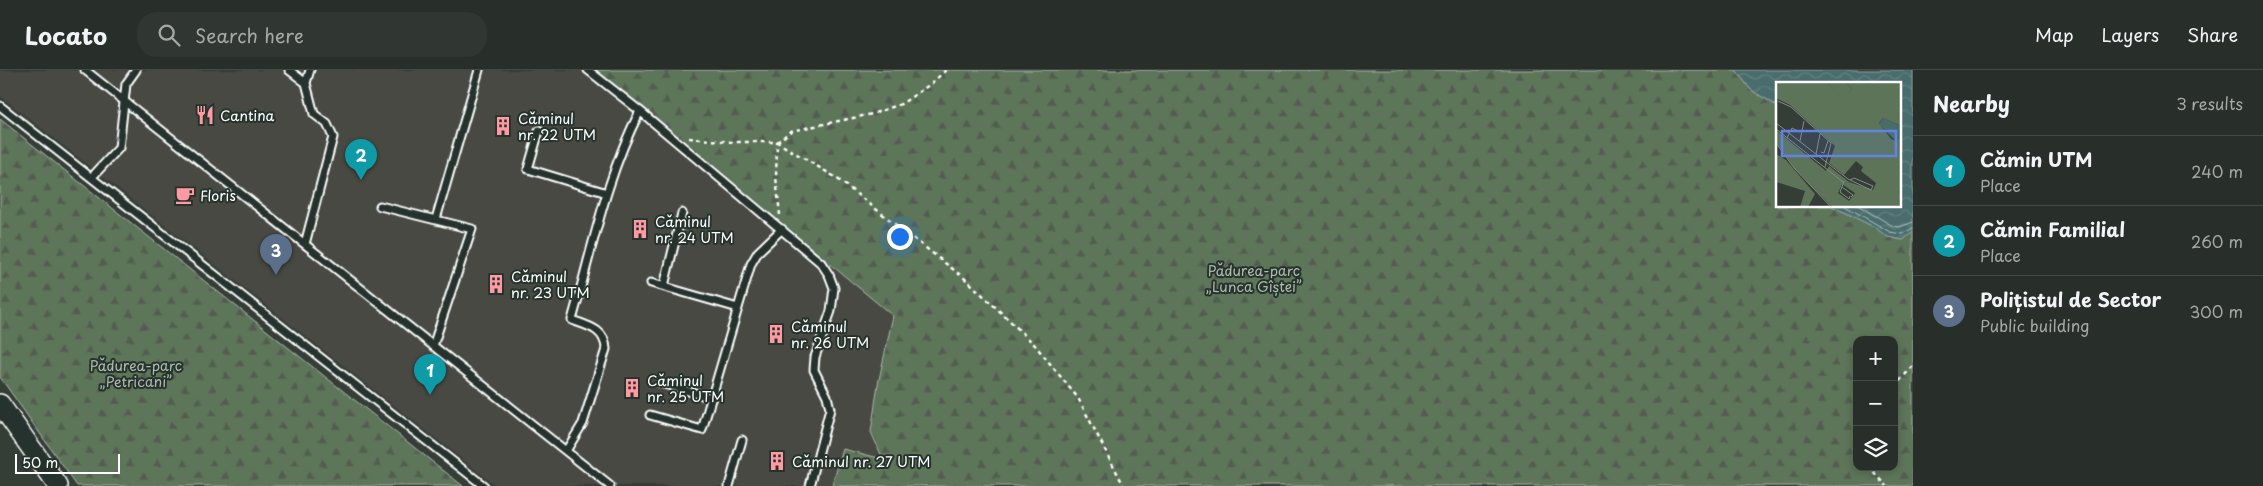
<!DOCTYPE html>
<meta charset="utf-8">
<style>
body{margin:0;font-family:"Playpen Sans",sans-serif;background:#303631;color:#f1f3f6}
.controls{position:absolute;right:15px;bottom:15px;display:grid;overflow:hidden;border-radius:10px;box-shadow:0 2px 8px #0003}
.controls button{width:45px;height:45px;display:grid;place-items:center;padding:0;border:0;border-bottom:1px solid #444a46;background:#282e29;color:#f1f3f6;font:25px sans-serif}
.scale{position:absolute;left:15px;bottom:12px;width:105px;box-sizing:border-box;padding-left:5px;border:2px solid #fff;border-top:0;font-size:14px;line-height:18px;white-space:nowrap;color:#fff;-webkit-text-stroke:4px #26332d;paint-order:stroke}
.you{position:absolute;left:899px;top:166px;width:18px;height:18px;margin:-12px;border:4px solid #fff;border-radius:50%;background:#1a73e8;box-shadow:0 0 0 8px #1a73e833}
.badge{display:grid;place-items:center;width:32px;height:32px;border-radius:50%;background:#ff9aa2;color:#fff;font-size:16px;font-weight:700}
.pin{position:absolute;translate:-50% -41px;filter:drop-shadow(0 1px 2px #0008)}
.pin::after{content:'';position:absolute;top:26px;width:18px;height:15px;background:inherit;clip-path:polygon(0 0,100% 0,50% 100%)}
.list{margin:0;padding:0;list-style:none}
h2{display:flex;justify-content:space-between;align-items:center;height:65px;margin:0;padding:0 20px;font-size:21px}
h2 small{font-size:16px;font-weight:400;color:#a5a8a8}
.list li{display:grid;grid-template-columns:32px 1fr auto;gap:15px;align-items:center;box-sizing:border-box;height:70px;padding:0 20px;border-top:1px solid #444a46}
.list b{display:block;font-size:19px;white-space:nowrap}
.list p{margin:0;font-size:16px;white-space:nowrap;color:#a5a8a8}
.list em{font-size:16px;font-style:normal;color:#a5a8a8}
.icon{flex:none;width:28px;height:28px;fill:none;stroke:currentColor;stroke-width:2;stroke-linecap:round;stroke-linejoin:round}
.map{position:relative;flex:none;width:1913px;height:416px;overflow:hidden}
header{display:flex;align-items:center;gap:30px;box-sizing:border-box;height:70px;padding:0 25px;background:#282e29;border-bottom:1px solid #444a46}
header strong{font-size:24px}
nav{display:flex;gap:28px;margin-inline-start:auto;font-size:18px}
.search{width:350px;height:45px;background:#303631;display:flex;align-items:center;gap:12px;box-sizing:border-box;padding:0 18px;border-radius:20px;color:#a5a8a8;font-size:19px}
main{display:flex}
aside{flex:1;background:#282e29}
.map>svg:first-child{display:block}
</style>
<header>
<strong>Locato</strong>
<div class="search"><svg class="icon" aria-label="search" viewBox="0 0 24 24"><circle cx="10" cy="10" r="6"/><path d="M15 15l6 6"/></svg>Search here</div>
<nav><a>Map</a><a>Layers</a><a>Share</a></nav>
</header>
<main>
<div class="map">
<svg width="1913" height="416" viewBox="0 0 1913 416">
<defs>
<pattern id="forest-firs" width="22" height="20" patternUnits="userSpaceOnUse" patternTransform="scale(1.25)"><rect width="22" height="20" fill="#5d7458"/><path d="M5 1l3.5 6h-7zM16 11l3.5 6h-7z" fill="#535c51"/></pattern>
<pattern id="water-waves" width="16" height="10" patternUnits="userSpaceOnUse" patternTransform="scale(1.25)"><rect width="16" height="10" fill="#486c6c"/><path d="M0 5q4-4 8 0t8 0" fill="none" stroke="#638282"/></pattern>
</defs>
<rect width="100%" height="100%" fill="#353d37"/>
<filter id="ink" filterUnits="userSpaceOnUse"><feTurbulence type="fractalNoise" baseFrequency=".02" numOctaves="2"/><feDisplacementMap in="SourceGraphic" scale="10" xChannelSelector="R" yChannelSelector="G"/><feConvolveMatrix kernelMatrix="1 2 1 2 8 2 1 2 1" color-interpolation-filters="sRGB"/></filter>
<g filter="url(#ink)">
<path fill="#464a43" d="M0 0H595L894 246 878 314 883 390 843 379 832 416H496L0 26Z"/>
<path fill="url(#forest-firs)" stroke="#aebaac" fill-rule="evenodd" d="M595 0H1736L1751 20 1777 36V136H1832L1874 157 1888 167 1903 170 1913 162V416H832L843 379 883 389 871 362 878 314 893 246ZM1857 270H1894V397H1857Z
M0 49 463 416H77L0 307Z"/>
<path fill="url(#water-waves)" stroke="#91a7a7" d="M1736 0H1913V162L1903 170 1888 167 1874 157 1832 136H1899V14H1777V36L1751 20Z"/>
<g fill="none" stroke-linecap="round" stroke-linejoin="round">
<path stroke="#b6c4c4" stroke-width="1" d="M1845 136 1890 162 1902 164 1913 158
M1859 136 1893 156 1900 157 1913 152"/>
<g stroke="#fff" stroke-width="11">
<path id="lane" d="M85 0 610 416
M289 0 306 13
M588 0 640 41 821 193 829 205 834 218 831 241 815 287 814 300 827 326 830 339 810 416
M0 36 484 416
M539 61 528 99 607 123
M92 107 119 78 126 14 136 0
M380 136 472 159 433 276
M436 149 479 0
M305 174 333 67 327 54 314 44 306 13 310 0
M651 213 738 238
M664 216 682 143
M661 313 712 328
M650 345 702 360 751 194 758 182 782 159
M566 381 583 353 606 279C605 259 588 256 572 250 592 180 606 106 640 41
M729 416 742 370"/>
</g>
<g stroke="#fff" stroke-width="22">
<path id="secondary" d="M0 334 58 416"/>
</g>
<path stroke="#fff" stroke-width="2.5" stroke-dasharray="4 4" stroke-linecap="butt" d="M689 68 732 72H777L791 61 872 44 901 34 932 13 946 0
M780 145 776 107 777 72 835 107 968 211 1034 274 1078 328 1124 416
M1894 317 1913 296
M1857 365 1854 368 1857 385
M1869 397 1887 416"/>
<use href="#lane" stroke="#26332d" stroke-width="7"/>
<use href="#secondary" stroke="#26332d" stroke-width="19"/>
</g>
</g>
<defs>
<g id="restaurant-bare" transform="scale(1.5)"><path d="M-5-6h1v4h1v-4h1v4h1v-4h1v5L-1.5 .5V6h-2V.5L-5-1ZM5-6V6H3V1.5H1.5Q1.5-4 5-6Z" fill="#ff9aa2" stroke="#26332d" stroke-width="2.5" paint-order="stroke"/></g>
<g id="building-bare" transform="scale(1.5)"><path d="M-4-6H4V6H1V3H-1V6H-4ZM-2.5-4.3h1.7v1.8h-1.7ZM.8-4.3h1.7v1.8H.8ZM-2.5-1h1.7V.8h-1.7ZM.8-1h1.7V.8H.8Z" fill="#ff9aa2" stroke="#26332d" stroke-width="2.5" paint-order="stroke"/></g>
<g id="cafe-bare" transform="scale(1.5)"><path d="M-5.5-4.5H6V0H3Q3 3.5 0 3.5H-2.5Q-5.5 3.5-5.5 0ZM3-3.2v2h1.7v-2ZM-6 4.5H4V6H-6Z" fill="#ff9aa2" stroke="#26332d" stroke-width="2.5" paint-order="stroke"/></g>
</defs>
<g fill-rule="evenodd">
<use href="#restaurant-bare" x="205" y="45"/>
<use href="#building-bare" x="503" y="56"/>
<use href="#cafe-bare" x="185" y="125"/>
<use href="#building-bare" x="640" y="159"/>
<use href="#building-bare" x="496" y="214"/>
<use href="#building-bare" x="776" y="264"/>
<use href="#building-bare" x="632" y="318"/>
<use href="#building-bare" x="777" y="391"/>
</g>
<g text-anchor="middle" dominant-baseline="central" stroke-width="4" stroke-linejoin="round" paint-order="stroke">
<g font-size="14" fill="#fff" stroke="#26332d" text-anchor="start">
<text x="220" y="45">Cantina</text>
<text x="518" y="48">Căminul<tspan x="518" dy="16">nr. 22 UTM</tspan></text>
<text x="200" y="125">Floris</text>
<text x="655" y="151">Căminul<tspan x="655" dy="16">nr. 24 UTM</tspan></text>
<text x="511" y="206">Căminul<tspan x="511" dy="16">nr. 23 UTM</tspan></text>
<text x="791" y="256">Căminul<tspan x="791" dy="16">nr. 26 UTM</tspan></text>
<text x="647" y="310">Căminul<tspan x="647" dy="16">nr. 25 UTM</tspan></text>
<text x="792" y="391">Căminul nr. 27 UTM</text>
</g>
<g font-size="14" fill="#aebaac" stroke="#26332d">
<text x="1254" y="200">Pădurea-parc<tspan x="1254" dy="16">„Lunca Gîștei”</tspan></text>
<text x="136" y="295">Pădurea-parc<tspan x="136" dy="16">„Petricani”</tspan></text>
</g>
</g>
<g transform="translate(1776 12)">
<rect width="125" height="125" fill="#353d37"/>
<path d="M0 0H51L67 15 76 7 70 0H125V44L107 36 103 41 115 57 120 59 125 54V125H56L19 87 0 60V48L50 89 53 84 73 100 97 108 100 101 85 89 87 85 80 79 68 93 53 81 59 64 14 23 0 16ZM66 102 79 111 73 119 62 111ZM0 72 10 78 39 112 32 125H24L29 109 0 100Z" fill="#5d7458" fill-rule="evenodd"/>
<path d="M51 0H70L76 7 67 16Z" fill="#5d7458"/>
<path d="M107 36 125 44V54L120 59 103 42Z" fill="#486c6c"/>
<path fill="none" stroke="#868b87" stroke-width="1" d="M2 19 15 25 55 61 49 85M0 41 72 97 95 108 97 104 78 96 74 98M0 47 67 100M11 56 16 46 24 50M24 59 28 39M0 61 18 86 55 125M45 70 48 71 52 59M40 72 44 52M68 99 64 110 73 117 74 114M66 105 77 113 75 115"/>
<path fill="#6183e4" fill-opacity="0.15" stroke="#6183e4" stroke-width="2.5" d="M6 49H120V74H6Z"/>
<rect width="125" height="125" fill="none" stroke="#fff" stroke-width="2.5"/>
</g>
</svg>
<div class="controls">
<button>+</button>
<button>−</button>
<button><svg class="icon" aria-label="layers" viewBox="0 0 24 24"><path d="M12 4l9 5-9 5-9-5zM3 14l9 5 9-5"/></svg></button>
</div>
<div class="scale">50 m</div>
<div class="you"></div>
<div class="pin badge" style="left:430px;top:325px;background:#0f9aa8">1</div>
<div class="pin badge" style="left:361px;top:110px;background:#0f9aa8">2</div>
<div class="pin badge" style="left:276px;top:205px;background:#5c6f8a">3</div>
</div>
<aside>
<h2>Nearby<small>3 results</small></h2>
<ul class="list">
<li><span class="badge" style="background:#0f9aa8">1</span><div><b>Cămin UTM</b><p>Place</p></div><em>240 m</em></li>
<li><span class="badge" style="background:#0f9aa8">2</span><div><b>Cămin Familial</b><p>Place</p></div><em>260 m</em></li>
<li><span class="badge" style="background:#5c6f8a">3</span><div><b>Polițistul de Sector</b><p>Public building</p></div><em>300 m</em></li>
</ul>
</aside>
</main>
